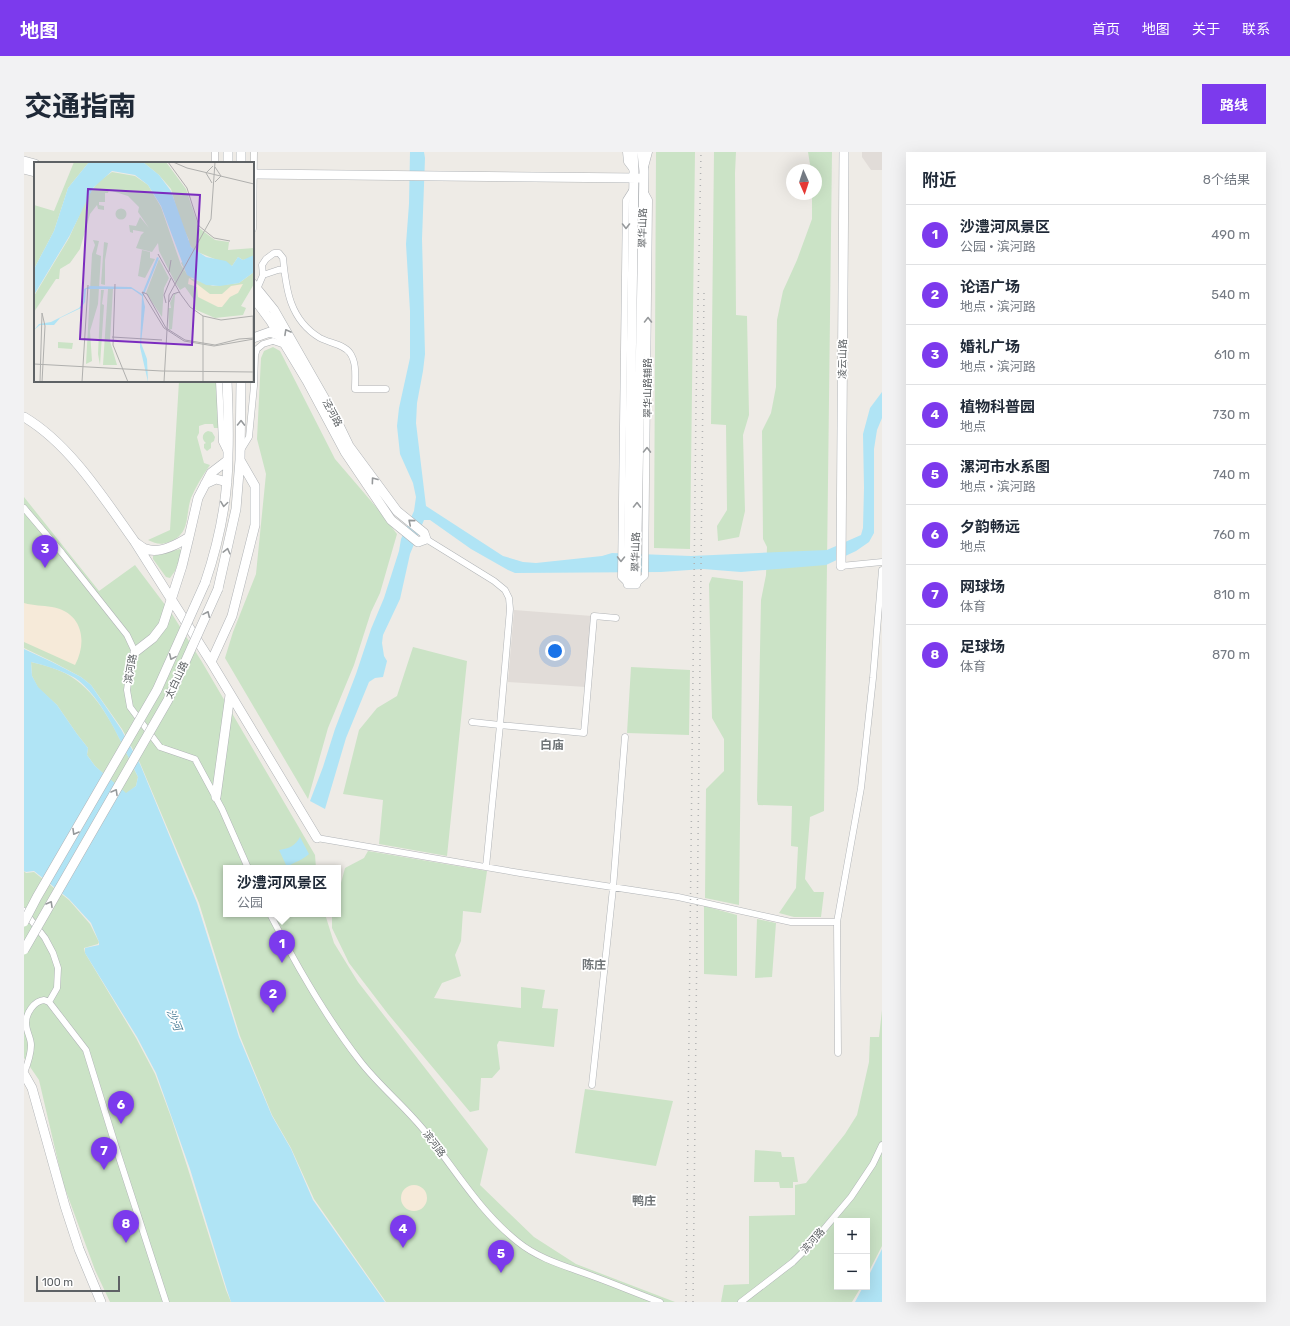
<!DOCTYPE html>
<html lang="zh">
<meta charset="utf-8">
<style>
body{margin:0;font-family:Rubik,"Noto Sans SC",sans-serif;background:#f2f2f3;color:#1f2937}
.controls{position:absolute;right:12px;bottom:12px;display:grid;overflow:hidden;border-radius:0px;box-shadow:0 4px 16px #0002}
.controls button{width:36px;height:36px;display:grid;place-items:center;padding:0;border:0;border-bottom:1px solid #e0e1e3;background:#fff;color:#1f2937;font:20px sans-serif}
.compass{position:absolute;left:762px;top:12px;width:36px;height:36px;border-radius:50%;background:#fff;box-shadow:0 4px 16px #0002;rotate:177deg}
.scale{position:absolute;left:12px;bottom:10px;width:84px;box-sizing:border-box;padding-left:4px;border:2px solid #5e6265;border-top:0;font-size:11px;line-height:14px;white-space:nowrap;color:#5e6265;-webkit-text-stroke:3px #fff;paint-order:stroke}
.you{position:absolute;left:531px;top:499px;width:14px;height:14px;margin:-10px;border:3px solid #fff;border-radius:50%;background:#1a73e8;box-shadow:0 0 0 6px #1a73e833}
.badge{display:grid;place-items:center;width:26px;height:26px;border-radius:50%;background:#7c3aed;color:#fff;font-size:13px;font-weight:700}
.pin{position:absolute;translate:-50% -33px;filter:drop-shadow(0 1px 2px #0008)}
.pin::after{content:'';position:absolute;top:21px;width:14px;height:12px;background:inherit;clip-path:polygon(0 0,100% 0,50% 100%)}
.popup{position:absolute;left:199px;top:713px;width:118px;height:52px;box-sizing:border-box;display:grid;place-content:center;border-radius:0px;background:#fff;filter:drop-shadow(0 1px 3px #0005);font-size:13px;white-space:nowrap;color:#747a83}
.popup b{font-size:15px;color:#1f2937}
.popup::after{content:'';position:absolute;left:50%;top:100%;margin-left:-8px;border:8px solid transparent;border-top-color:#fff}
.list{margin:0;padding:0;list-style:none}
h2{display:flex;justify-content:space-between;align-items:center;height:52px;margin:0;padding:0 16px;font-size:17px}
h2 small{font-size:13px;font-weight:400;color:#747a83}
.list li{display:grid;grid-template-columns:26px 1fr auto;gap:12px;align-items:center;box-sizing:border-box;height:60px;padding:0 16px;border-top:1px solid #e0e1e3}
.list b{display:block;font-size:15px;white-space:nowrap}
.list p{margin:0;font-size:13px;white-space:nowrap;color:#747a83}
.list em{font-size:13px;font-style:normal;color:#747a83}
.map{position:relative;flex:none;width:858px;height:1150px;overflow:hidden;border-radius:0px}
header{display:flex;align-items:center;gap:24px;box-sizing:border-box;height:56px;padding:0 20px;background:#7c3aed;color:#fff}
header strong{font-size:19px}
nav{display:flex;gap:22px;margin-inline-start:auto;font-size:14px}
.intro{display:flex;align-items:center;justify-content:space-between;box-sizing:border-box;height:96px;padding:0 24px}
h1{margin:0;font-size:28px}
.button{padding:10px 18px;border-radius:0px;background:#7c3aed;color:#fff;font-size:14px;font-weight:700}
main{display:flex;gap:24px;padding:0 24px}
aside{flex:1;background:#fff;border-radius:0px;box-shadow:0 4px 16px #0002}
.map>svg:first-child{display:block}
</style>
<header>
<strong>地图</strong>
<nav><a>首页</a><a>地图</a><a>关于</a><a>联系</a></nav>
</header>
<div class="intro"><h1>交通指南</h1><a class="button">路线</a></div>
<main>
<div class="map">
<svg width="858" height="1150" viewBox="0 0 858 1150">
<rect width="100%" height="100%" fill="#eeebe6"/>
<path fill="#e1dcd8" d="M838 0H858V18H847L838 5Z
M490 458 568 464 562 535 484 530Z"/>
<path fill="#cbe3c6" d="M632 0H671L666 397 630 396Z
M690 0H712L711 21 712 163 723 164 725 263 719 283 721 359 715 385 694 389 693 374 703 358 702 273 687 272Z
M784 0H808L800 659 786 665 781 727 790 740H800L797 765H770L755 761 772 736 774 695 767 694 768 654 734 653 733 648 737 448 742 423 743 395 739 387 738 279 747 261 752 235 753 168 759 139 773 108 788 67V42H792V18H787Z
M249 195 256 199 311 307 353 356 373 382 356 441 347 460 330 513 304 576 284 647 201 506 209 480 232 422 242 322 233 287 237 206 240 199Z
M155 229H194L196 276H190L189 272H181L175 274V281L173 285 180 311 186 313C179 323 172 334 167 346 161 364 167 382 145 390 137 393 132 392 124 388L146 378Z
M184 279 188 280 191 285 190 289 187 291V296L183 299 180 296V292L182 291C177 287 178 281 184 279Z
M0 345 75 439 111 413 148 462 178 510 291 703 292 716H202V762H301L310 791 334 830 464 997 456 1033 510 1085 552 1112 651 1150H362L290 1047 267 996 248 963 216 884 175 751 116 611 98 577 67 533 57 525 29 510 0 496Z
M156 397 158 400 151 419 146 426 142 425 129 407V404Z
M688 425 719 429 715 753 681 746 682 637 700 619V587L688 566 685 432Z
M389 495 443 509 423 704 355 692 359 648 319 642 335 578 353 556 373 544Z
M7 510C23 514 39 518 52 528 82 550 98 593 114 625L112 634 102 642 71 614 63 603 64 596 53 582 33 553 14 536 8 524Z
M607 515 666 518 665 583 603 581Z
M344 699 463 719 457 761 439 759 437 789 431 803 437 824 418 831 410 846 497 856V835L521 838 518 856 534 857 530 895 475 889 473 893 476 917 468 926H457L455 958 446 960 364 862 325 811 308 776V762H314V742L321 716 340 706Z
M0 719 2 721 10 720 45 748 66 772 75 790 74 792 60 796 61 801 112 886 131 922 147 965 164 1017 202 1138 207 1150H86L71 1118 39 1031 15 928 0 906Z
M680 754 713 763V824L680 822Z
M733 767 752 771 748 825 731 826Z
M858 858V1094L843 1123V1069H813V1135H837L828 1150H697L700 1133 725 1132V1064L771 1063V1033L782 1031 821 982 833 963 845 910 846 885H855Z
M561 937 649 949 632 1014 551 1001Z
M731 998 757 1000 758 1005H770L774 1030H769V1036H756L755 1030H730Z"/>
<path fill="#f6ead9" d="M0 451C10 454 18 453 28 455 58 460 64 489 51 513L0 490Z
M377 1046a13 13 0 1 1 26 0a13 13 0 1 1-26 0Z"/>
<path fill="#b0e4f5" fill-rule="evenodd" d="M386 0H400L401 6 398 87 401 202 399 219 393 251 392 271 402 354 479 404 499 410 512 411 578 404 588 401 667 404 803 398 837 383 839 376 840 336 839 282 846 256 858 240V266L853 278 850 297V381L845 390 832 399 802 413 717 420 679 417 637 420 491 421 484 418 447 397 406 368H400L386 402 376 447 359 483 358 491 360 504 363 509 359 525 351 526 345 530 322 586 301 657 286 649 299 615 311 577 332 522 347 477 360 446 375 399 377 387 390 359 392 345 389 331 376 302 373 274 375 256 386 206V159L382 92 385 52Z
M0 497 28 510 57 525 67 533 97 577 116 612 173 751 215 885 248 964 267 997 289 1048 361 1150H207L203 1138 166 1017 132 921 113 885 61 801V796L75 793V790L67 771 45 747 10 719 2 720 0 719ZM7 510C23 514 37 518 51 526 79 545 99 595 114 625L112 634 102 641 71 614 63 603 64 596 53 582 33 553 14 535 8 524Z
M276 685 285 702C279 708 270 710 263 715L255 698C266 696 271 694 276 685Z
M858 1097V1150H831L839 1135H843V1127Z"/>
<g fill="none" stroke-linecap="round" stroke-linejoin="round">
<g stroke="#b1b4b7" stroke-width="7">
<path id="street" d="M191 0V11
M602 0 603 10 609 18
M621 15 625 0
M229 77 230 0
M239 123 254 118 260 117
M233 137 239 123 238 113 242 107 250 101H255L259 106C262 138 266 168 296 186 305 191 320 192 326 201 333 211 331 225 331 237H362
M195 229 198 290 203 300
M217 298 225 285 230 234 231 203 233 197 239 192 249 189 261 193
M0 356 38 401 103 483 111 500 105 523 103 538 106 555 136 595 171 607 198 657 224 716
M402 387 470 429 481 438 485 446 486 457 476 573 448 570
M817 414 858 410
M604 432 597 425 602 48 609 37
M612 432 621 424 625 48 620 39
M293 686 496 721 654 745 767 770H813
M462 715 476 573 560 581 570 464 592 466
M0 759 21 786 29 801 34 816 33 836 25 850
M246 762C272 813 301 864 336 909 356 935 383 956 403 982 432 1019 457 1061 494 1090 516 1108 545 1115 571 1125 593 1133 614 1142 636 1150
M814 901 813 770 837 636 849 526 858 418
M0 921C4 911 7 903 7 893 7 886 2 879 2 871 2 861 10 849 20 848L25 850 62 898 94 1002 142 1150
M568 933 589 736 601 585
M717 1150 769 1110 790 1089 827 1045 849 1012 858 993"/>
</g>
<g stroke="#b1b4b7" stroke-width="10">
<path id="secondary" d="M204 0V11
M217 0V11
M609 0 610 19 604 432H612L620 19 618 0
M0 9 11 12
M0 17 11 20
M230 22 614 26
M229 132 250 158 310 263 325 294 373 359 400 381 402 387 394 390 367 368 321 300 283 229 246 168 229 145
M229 186 246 180 254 183
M0 265C46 292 81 348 111 390 114 392 118 396 122 397 135 402 154 392 165 385L174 346 187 321 204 308
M181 332 192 327 203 330
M111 390 187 510 293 686
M817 414 820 0
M181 431C195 390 204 346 204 302 205 278 204 253 203 229
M194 437 212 357 216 308 217 229
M111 500 129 486 139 473 158 414 165 385
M187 510 208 464 231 373V334L216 308
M192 645 206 543
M0 922 8 936 41 1054 55 1097 77 1150"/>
</g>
<use href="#street" stroke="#fff" stroke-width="6"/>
<use href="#secondary" stroke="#fff" stroke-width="9"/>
<path stroke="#b2b3b3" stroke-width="1.5" stroke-dasharray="1 5" stroke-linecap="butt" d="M662 1150 672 253 677 0
M669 1150 680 140"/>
<g stroke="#b1b4b7" stroke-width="10" stroke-linecap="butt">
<path id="secondary-bridge" d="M0 770 13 745 133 538 181 431
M0 798 144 548 194 437"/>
</g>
<use href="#secondary-bridge" stroke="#fff" stroke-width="9"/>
</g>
<defs><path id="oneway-chevron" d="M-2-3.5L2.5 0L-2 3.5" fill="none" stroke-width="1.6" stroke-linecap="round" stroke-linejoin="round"/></defs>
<g stroke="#96999b">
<use href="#oneway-chevron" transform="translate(602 74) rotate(90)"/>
<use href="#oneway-chevron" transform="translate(624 168) rotate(-90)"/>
<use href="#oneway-chevron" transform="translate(263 180) rotate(-119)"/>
<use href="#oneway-chevron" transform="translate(217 271) rotate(-89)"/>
<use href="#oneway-chevron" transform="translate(623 298) rotate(-89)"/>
<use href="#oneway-chevron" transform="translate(350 328) rotate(-126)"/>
<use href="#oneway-chevron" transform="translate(200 352) rotate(98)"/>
<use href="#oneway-chevron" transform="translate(613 353) rotate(-89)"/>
<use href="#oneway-chevron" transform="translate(387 370) rotate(-140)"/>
<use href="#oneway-chevron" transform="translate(203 399) rotate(-76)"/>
<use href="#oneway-chevron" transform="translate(597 407) rotate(91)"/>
<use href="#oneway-chevron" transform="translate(183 462) rotate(-66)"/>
<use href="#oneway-chevron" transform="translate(148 505) rotate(114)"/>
<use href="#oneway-chevron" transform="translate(91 640) rotate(-60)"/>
<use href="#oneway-chevron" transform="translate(51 680) rotate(120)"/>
<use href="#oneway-chevron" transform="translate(26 752) rotate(-60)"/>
</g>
<g text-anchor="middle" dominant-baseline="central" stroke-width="3.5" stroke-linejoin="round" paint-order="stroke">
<g font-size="10" fill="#5e6265" stroke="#fff">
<text transform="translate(619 76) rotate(-89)">翠华山路</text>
<text transform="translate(819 207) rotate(-89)">凌云山路</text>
<text transform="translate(624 236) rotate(-90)">翠华山路辅路</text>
<text transform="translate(308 261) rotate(62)">泾河路</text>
<text transform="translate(612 400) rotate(-89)">翠华山路</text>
<text transform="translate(107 517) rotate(-80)">滨河路</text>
<text transform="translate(153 528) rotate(-65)">太白山路</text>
<text transform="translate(410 992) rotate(53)">滨河路</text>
<text transform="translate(789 1089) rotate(-48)">滨河路</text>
</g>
<g font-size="11" font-style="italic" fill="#477b95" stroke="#fff">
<text transform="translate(150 868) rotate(68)">沙河</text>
</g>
<g font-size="12" font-weight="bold" fill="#6f7477" stroke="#fff">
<text x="528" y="593">白庙</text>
<text x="570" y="813">陈庄</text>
<text x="620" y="1049">鸭庄</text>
</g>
</g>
<g transform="translate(10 10)">
<rect width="220" height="220" fill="#eeebe6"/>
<path d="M40 0H55L34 26 20 69 0 107V43L20 49ZM109 0H132L152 27 165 66 181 78 195 80 194 88 220 86V95L209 98 204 95 198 104 161 89 153 80 155 78 147 62 137 27 125 13ZM78 10 101 14 114 23 127 45 147 103 154 114 147 101 149 99 160 115 156 116 179 124 205 121 220 110V122L207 144 212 146 209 153 181 156 160 147 161 139 151 125 146 128 142 122 125 89 124 81 118 90 102 86 107 73 110 70 99 68V71L96 70 95 63 102 64 106 55 115 66 104 50 105 45 94 34 75 28 74 31H71V40H65V43L70 44V48L64 47 63 43 56 52 46 87 36 101 26 107 25 117H22L0 150V134L35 76 54 34 64 20ZM81.5 52a5.5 5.5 0 1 1 11 0a5.5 5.5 0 1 1-11 0ZM59 78 65 79 62 92 67 94 64 142 56 169 58 199 52 202 58 92 61 83ZM70 80 74 81 71 98V123L67 122ZM108 88 116 90V96L121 97 111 116 104 114ZM125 97 135 116 130 126 128 155 112 131ZM74 127H79L76 179 83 203H69ZM67 128H70L68 142 70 143 66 203 64 192ZM144 131 141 133 138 167 135 168 134 146H137L136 141 140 132ZM24 180 39 181 38 187 24 186Z" fill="#cbe3c6"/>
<path d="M155 116 176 132H188L197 124 209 122 204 131 196 135 188 145H184L164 135 163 125 154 122Z" fill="#f6ead9"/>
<path d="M55 0H109L125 13 137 29 157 85 172 95 192 99 198 104 204 95 209 98 220 93V110L205 121 186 124 172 123 153 113 127 44 114 23 101 13 78 9 59 26 36 73 0 133V107L20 69 34 26ZM123 95 125 96 109 135 111 145 107 181 113 197 114 220 106 185 108 134 98 127H52L51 140 47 146 26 156 20 163H6L0 168 5 162 17 160 45 146 49 141 50 127 56 124 97 125 108 132Z" fill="#b0e4f5"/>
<path fill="none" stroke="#b0b0ae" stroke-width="1" d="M134 0 153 26 165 64 180 76 196 79M139 0 153 6 220 22M181 20 187 14 181 5M178 21 172 11 179 4M124 92 146 131M135 110 137 98M81 122 79 183 94 220M135 140 139 132 145 130 156 145 169 154 187 158 219 154V220M132 141 130 133 137 116M169 154V220M78 175 128 178M220 176 205 177 181 183 151 178 132 166 113 132 108 130 130 166 150 179 180 184 220 177M0 202 128 209 220 210M6 220 8 151M8 220 11 164 8 151M48 220 54 123M130 220 135 133 177 57 181 0"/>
<path fill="#7b2cbf" fill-opacity="0.15" stroke="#7b2cbf" stroke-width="2" d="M54 27 166 33 158 183 46 177Z"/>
<rect width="220" height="220" fill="none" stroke="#5e6265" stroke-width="2"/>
</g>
</svg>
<div class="controls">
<button>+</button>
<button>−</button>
</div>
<svg class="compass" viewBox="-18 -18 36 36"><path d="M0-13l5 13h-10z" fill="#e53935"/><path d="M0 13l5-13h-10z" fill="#747a83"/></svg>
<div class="scale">100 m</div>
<div class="you"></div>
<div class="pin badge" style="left:258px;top:811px">1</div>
<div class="popup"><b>沙澧河风景区</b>公园</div>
<div class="pin badge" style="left:249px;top:861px">2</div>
<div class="pin badge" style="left:21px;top:416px">3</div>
<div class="pin badge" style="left:379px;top:1096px">4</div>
<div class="pin badge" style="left:477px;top:1121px">5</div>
<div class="pin badge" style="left:97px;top:972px">6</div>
<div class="pin badge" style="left:80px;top:1018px">7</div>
<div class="pin badge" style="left:102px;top:1091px">8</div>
</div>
<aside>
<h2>附近<small>8个结果</small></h2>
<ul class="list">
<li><span class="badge">1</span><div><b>沙澧河风景区</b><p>公园 · 滨河路</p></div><em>490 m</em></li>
<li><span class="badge">2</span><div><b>论语广场</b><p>地点 · 滨河路</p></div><em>540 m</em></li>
<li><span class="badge">3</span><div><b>婚礼广场</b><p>地点 · 滨河路</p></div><em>610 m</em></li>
<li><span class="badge">4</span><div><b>植物科普园</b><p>地点</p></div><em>730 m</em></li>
<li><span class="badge">5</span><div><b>漯河市水系图</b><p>地点 · 滨河路</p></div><em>740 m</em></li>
<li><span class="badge">6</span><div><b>夕韵畅远</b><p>地点</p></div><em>760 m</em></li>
<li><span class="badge">7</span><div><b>网球场</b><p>体育</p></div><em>810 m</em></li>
<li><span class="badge">8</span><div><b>足球场</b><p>体育</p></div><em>870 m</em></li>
</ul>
</aside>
</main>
